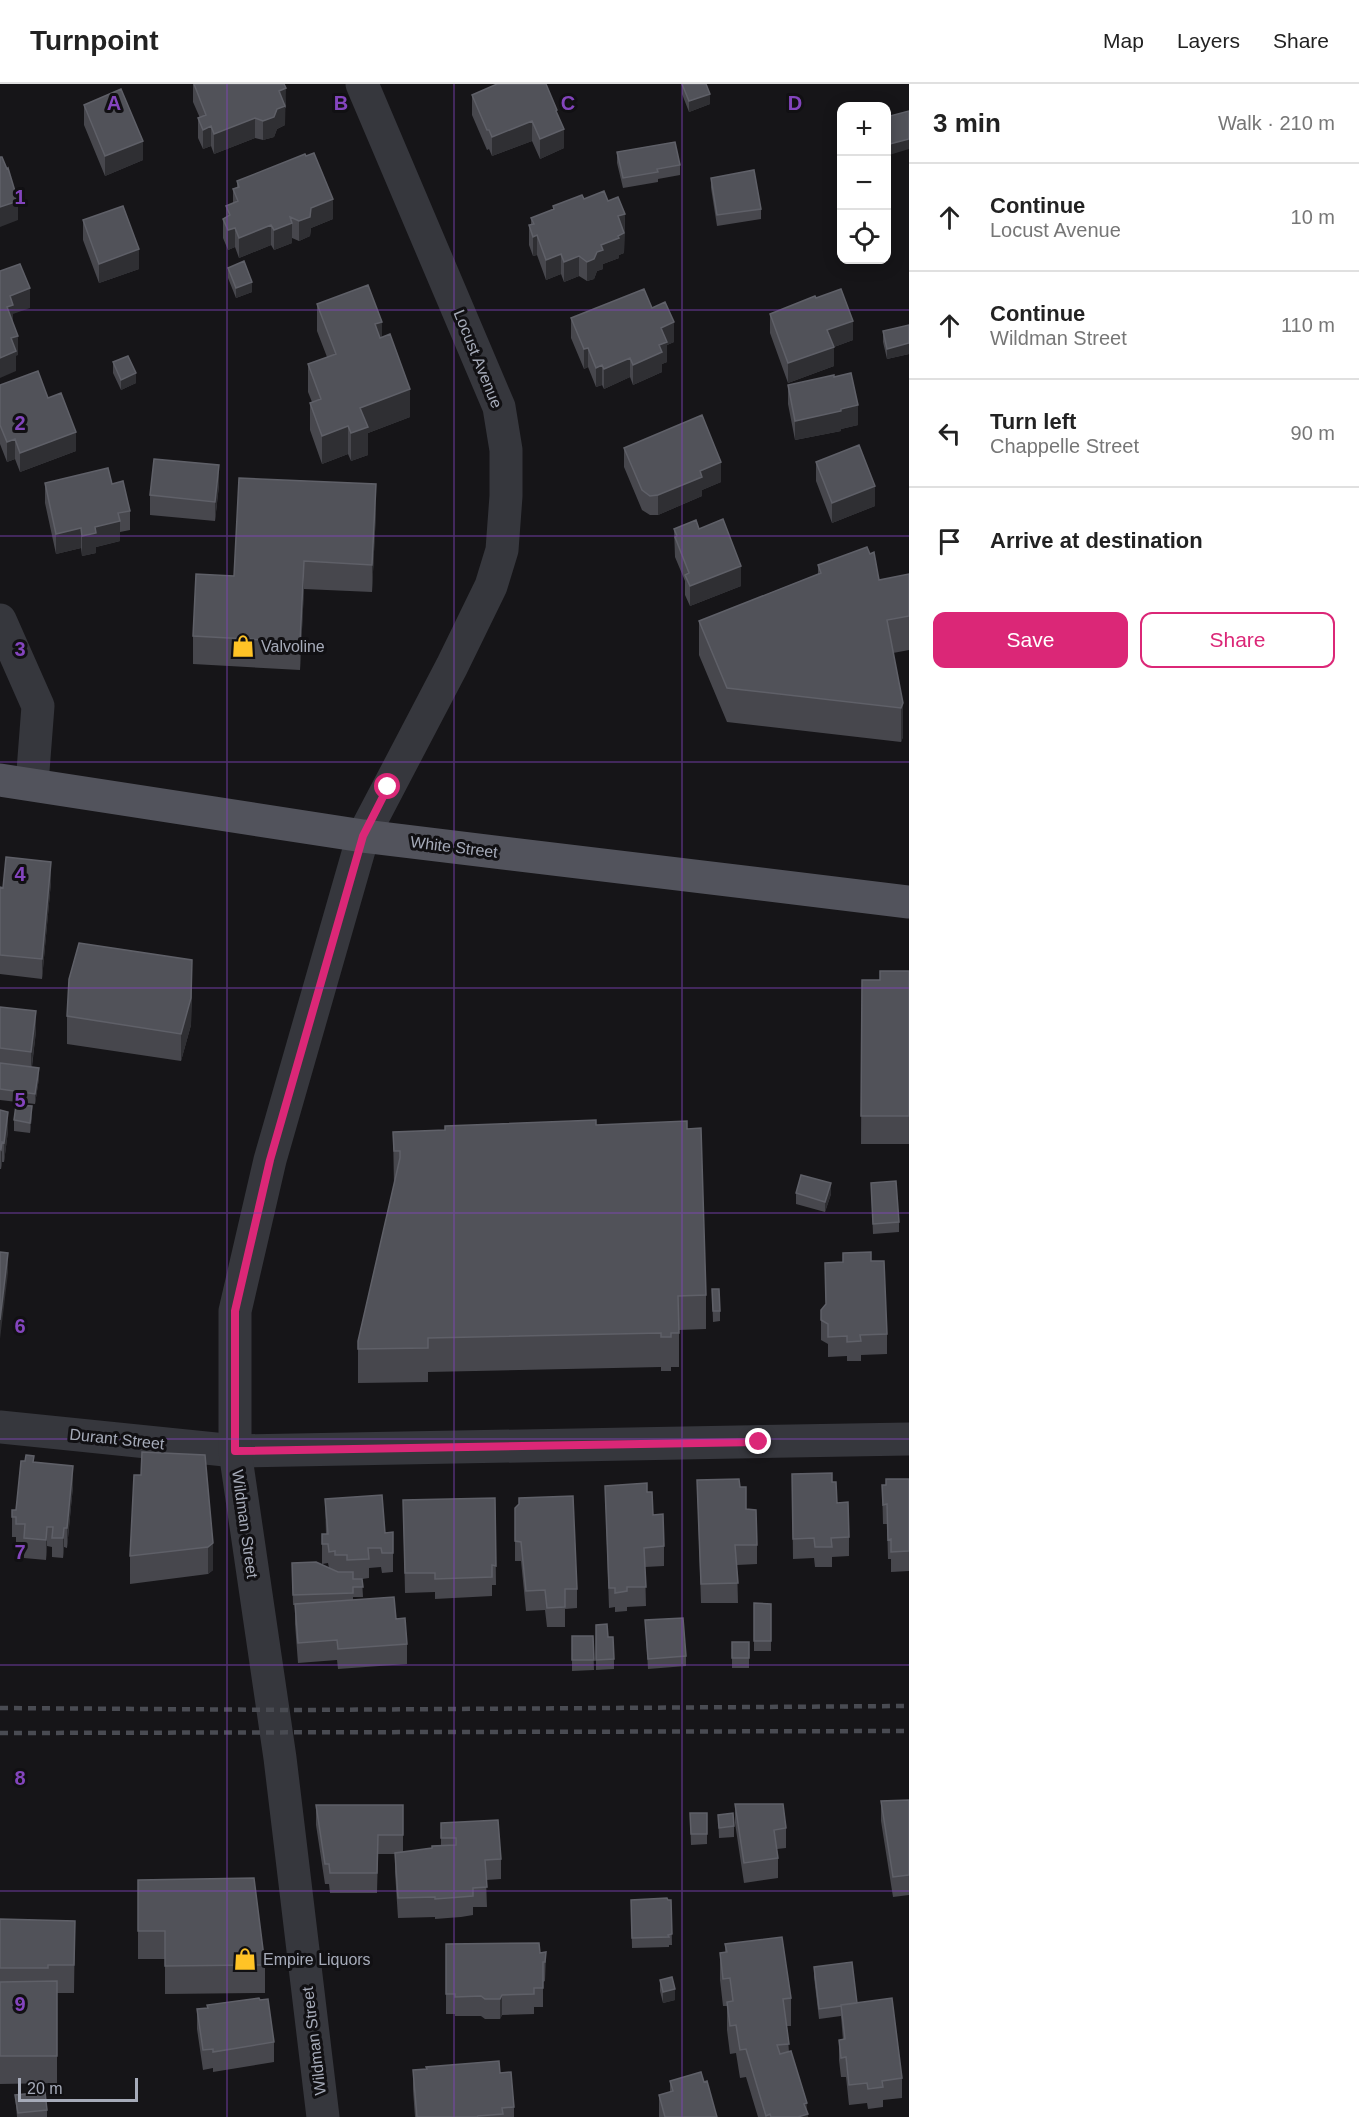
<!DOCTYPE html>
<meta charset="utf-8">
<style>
body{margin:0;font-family:Helvetica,sans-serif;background:#f2f2f2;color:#222}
.controls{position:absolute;right:18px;top:18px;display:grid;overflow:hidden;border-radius:12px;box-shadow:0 3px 15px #0003}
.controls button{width:54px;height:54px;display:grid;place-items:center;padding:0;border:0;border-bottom:2px solid #e0e0e0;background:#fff;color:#222;font:30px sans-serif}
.scale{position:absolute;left:18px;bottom:15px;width:120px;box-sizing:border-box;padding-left:6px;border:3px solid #a6abb9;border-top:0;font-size:16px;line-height:21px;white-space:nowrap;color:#a6abb9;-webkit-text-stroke:4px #111013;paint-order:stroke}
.stop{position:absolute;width:18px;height:18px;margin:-14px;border:4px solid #db2777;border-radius:50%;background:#fff}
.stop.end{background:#db2777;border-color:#fff;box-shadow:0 2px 6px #0008}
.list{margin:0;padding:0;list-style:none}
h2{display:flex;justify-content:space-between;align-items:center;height:78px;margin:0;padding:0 24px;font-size:26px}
h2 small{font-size:20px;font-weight:400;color:#767676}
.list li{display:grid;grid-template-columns:39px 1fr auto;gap:18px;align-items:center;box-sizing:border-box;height:108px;padding:0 24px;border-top:2px solid #e0e0e0}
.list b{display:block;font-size:22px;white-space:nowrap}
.list p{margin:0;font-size:20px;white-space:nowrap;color:#767676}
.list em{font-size:20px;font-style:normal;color:#767676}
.actions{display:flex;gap:12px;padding:18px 24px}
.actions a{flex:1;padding:14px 0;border:2px solid #db2777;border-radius:12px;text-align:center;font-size:21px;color:#db2777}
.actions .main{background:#db2777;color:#fff}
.icon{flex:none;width:33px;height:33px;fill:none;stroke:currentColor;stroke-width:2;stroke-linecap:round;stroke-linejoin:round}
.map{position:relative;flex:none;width:909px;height:2033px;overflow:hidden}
header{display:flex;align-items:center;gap:36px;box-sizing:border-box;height:84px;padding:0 30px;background:#fff;border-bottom:2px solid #e0e0e0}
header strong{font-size:28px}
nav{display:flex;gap:33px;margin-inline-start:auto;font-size:21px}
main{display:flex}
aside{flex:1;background:#fff}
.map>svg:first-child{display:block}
</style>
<header>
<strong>Turnpoint</strong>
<nav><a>Map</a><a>Layers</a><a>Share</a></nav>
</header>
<main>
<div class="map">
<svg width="909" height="2033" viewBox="0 0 909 2033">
<rect width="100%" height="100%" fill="#161518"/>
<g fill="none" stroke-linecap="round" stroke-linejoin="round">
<path stroke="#36373d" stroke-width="33" d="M0 536 38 622 32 700
M0 1343 235 1367 909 1355"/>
<path stroke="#36373d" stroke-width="33" d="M323 2033 280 1674 235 1367V1227L270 1076 363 752 452 582 491 502 502 466 506 412V366L499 323 362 0"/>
<path stroke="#52535c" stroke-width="33" d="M0 696 363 752 909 818"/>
<path stroke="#494b52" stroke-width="4.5" stroke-dasharray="8 6" stroke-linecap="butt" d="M0 1624 298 1626 909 1622
M0 1649 909 1647"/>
</g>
<path fill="#47474d" d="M193 0H284L286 24H285V41L277 45 274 53 263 56 255 54 214 70 211 62 203 65 198 54V34H200L193 18Z
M682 0 710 20 689 28 682 10Z
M472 11 557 30 564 64 540 75 532 57 492 72 489 65 487 66 472 31Z
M84 21 143 76 105 92 84 41Z
M617 68 680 81V91L658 95V98L623 104 617 79Z
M711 94 761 125V135L717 142 711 104Z
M237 97 333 135 311 144 310 152 299 157 292 154V159L274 166 271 161 239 174 235 163 228 166 223 154V135L226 133V122L233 119V105L237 103Z
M584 115 608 117 625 130 624 169 619 171V174L603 180V185L597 187 594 195 587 197 579 192 564 198 561 190 546 196 537 171 533 172 529 161V141H531V134L553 126V122Z
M83 136 139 185 99 199 83 156Z
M228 184 252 208 236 214 228 194Z
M816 214 853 256 834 263V282L788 299 770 249V230Z
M317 220 382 253 410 333 368 349V371L351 377 348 370 322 380 310 346V319L312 318 308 308V280L327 273 317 247Z
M652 224 674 258 667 261V278L662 280V288L633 301 630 293 604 305 602 301 596 303 588 283 584 285 571 254V234Z
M909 241V270L887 275 883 258V247Z
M113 278 136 299 121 306 113 289Z
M0 301 48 314 76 367 20 388 15 375 7 378 0 360Z
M788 301 858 341 841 345V347L795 356 788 320Z
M624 364 721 398 702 406V412L658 431H650L642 426 624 383Z
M816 378 875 422 832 439 816 397Z
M45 399 112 400 130 427V446L120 448V457L96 463V469L82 472 81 464 56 470 45 419Z
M219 401 215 437 150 431V411Z
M376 428 372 508 304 505 300 586 193 580V552L234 492Z
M674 445H699L741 502 690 522 685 511V497L675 473Z
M818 481 879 496 909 490V566L893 569 903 619V653L901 658 727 638 699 571V537L818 490Z
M51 798 42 895 0 890V803Z
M909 887V1060H861L862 896H880Z
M192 904 191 941 181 977 67 960V932Z
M0 923 36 947 32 983 39 994 35 1020 0 1016Z
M0 1026 8 1047 4 1078H2L1 1085H0Z
M32 1032 30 1049 14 1047V1036Z
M596 1041 687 1045 706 1211V1245L679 1246V1283H671V1287H661V1283L428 1288V1298L358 1299V1257L394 1101 393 1048Z
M871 1099 899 1138V1148L873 1150Z
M796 1109 831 1110 825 1128 796 1120Z
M871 1177 887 1250V1270L861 1271V1277H847V1272L828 1273V1260L821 1256V1226L826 1221 825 1179Z
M712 1205 720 1227V1237L713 1238Z
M205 1371 213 1486 208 1490 130 1500V1472L141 1391Z
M34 1378 73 1402 67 1464 64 1463 63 1474 52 1473V1463L47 1462 46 1476 24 1474V1460L16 1459V1453H12V1433L16 1426Z
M792 1390 832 1398 837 1419 849 1453V1472L832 1473V1483H815L814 1474 793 1475Z
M909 1395V1487L891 1488V1475H888L887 1440H883L882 1401H886Z
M697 1396 740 1403 757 1461V1480L737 1481 738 1519H701Z
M605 1402 647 1408 653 1431 664 1462V1482L645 1483 646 1522 627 1523V1527L615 1528V1523L609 1524Z
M495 1414 496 1501H492V1512L435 1515V1508L405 1509 403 1416Z
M325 1415 385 1449 393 1448V1488L382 1489 381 1483 369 1484V1494L362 1495 363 1513H353V1516L396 1535 407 1560V1580L338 1585 337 1576 298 1579 295 1540V1521H293L292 1479 329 1484 328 1479 322 1480V1450H326Z
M515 1424 577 1505V1524L565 1525V1543H547L545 1526 526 1527 521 1477H515Z
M754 1519 771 1520V1567H754Z
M645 1536 686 1572V1582L648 1585Z
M596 1541 608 1553 614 1575V1585L596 1586Z
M572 1552H593L594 1586 572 1587Z
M732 1558H749V1584H732Z
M909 1716V1811L893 1813 881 1737V1717Z
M735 1720 786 1744V1764L777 1765 778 1774V1794L744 1799 735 1739Z
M316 1721H403V1768L432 1764 441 1762V1739L501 1775V1795L486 1796 487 1823H473V1831L461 1833 435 1835V1833L398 1834 395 1788V1770H378L377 1809H330L329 1800H325L316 1741Z
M690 1729H707V1760L691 1761Z
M718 1731 734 1742V1753L719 1754Z
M138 1796 265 1881V1909L165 1910V1875H138Z
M631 1816H671L672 1861H669V1863L632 1864Z
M0 1835 75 1837 74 1909H57V1999L0 2000Z
M446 1860 540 1869 546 1868 545 1897 543 1898V1923H534V1930L502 1931 500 1935H485L481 1932H455V1930H446Z
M725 1860 791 1914V1942H787L789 1968 808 2033H758L746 1993 740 1994 736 1969 730 1970 727 1946V1922H723L720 1896V1869L725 1868Z
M814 1883 857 1919 902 1994V2014L883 2016V2023L868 2025 867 2019 849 2021 846 1993H841L839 1976V1956H843L841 1932 819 1935 814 1893Z
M660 1896 675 1916 663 1919 660 1907Z
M197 1925 274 1958V1978L213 1988V1984L203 1986 197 1945Z
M413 1986 500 1989 514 2023V2033H415L413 2006Z
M670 1997 704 1998 717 2033H659V2011L670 2008Z
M15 2011 47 2026V2033H17Z"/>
<path fill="#2f2f33" d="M286 4 285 41 277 45 274 53 263 56V37L279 7Z
M710 10V20L689 28V17Z
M255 34V54L214 70V50Z
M532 37V57L492 72V53Z
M211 42V62L203 65V46Z
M564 45V64L540 75V55Z
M909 55V65L886 72V61Z
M143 57V76L105 92V72Z
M333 115V135L311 144 310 152 299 157V137L311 124Z
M18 117V136L0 143V123Z
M625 130 624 169 619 171V174L603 180V185L597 187 594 195 587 197V178L597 168 618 132Z
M292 139V159L274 166V146Z
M271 141V161L239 174V154Z
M235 144V163L228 166V146Z
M537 151V171L533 172V153Z
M139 165V185L99 199V180Z
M561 170V190L546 196V176Z
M579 172V192L564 198V178Z
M252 198V208L236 214V204Z
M30 204V224L13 230V240L7 223 10 212Z
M853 237V256L834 263V282L788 299V279L827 246Z
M382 238V265L375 240Z
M674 238V258L667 261V278L662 280V288L633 301V281L661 244Z
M18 252V271L16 272V287L0 294V274L11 254Z
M909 259V270L887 275V265Z
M588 264V283L584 285V265Z
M630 274V293L604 305V285Z
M602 281V301L596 303V284Z
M136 289V299L121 306V296Z
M410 305V333L368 349V371L351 377V349L360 324Z
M858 321V341L841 345V347L795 356V337Z
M348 342V370L322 380V352Z
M76 348V367L20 388V369Z
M15 355V375L7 378V358Z
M721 378V398L702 406V412L658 431V411L700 387Z
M219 381V401L215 437V418Z
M376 400V428L372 508V481Z
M875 402V422L832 439V419Z
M120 437V457L96 463V469L82 472V452L95 443Z
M81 444V464L56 470V450Z
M304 477V505L300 586V558Z
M741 482V502L690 522V502Z
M903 619V653L901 658V624Z
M51 778V798L42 895V875Z
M192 876 191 941 181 977V950Z
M36 927V947L31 988V968Z
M39 984V994L35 1020V1010Z
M32 1022V1032L30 1049V1039Z
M8 1028V1047L4 1078V1059Z
M2 1058V1078L1 1085V1066Z
M831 1099V1110L825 1128V1118Z
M8 1169V1189L0 1255V1236Z
M73 1382V1402L67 1464V1444Z
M47 1443V1462L46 1476V1456Z
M64 1444V1463L63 1474V1454Z
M213 1459V1486L208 1490V1463Z
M675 1905V1916L663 1919V1908Z
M502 1911V1931L500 1935V1915Z
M807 2019V2030H808V2033H798L804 2020Z"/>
<path fill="#515259" stroke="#5f6068" stroke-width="1.5" d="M194 0H284L286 4 279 7 285 22 277 25 274 33 263 37 255 34 214 50 211 42 203 46 198 34 206 31Z
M497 0H546L557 26 556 27 564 45 540 55 532 37 492 53 489 46H487L472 11Z
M682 0H706L710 10 689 17Z
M121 5 143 57 105 72 84 21Z
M909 27V55L886 61V33Z
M675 58 680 81 657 85 658 88 623 94 617 68Z
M314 69 333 115 311 124 310 133 299 137 290 133 292 139 274 146 271 141 239 154 235 144 228 146 223 135 230 131 226 122 238 117 233 105 239 103 237 97 305 70 306 72Z
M0 73H2L7 85 8 84 18 117 0 123Z
M754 86 761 125 717 131 711 94Z
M604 107 608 117 618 113 625 130 618 132 624 149 618 152 619 154 601 161 603 166 597 168 594 175 587 178 579 172 564 178 561 170 546 176 537 151 533 153 529 141 534 140 531 134 554 125 553 122 582 111 584 115Z
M123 122 139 165 99 180 83 136Z
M244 177 252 198 236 204 228 184Z
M20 180 30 204 10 212 13 221 7 223 18 252 11 254 16 267 0 274V187Z
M368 201 382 238 375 240 380 254 390 250 410 305 360 324 368 343 351 349 348 342 322 352 310 319 321 315 308 280 336 270 317 220Z
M644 205 652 224 665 218 674 238 661 244 667 258 659 261 662 268 633 281 630 274 604 285 602 281 596 284 588 264 584 265 571 234Z
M841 205 853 237 827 246 834 263 788 279 770 230 815 212 816 214Z
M909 241V259L887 265 883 247Z
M128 272 136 289 121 296 113 278Z
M38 287 48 314 61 309 76 348 20 369 15 355 7 358 0 341V301Z
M851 289 858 321 841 325V327L795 337 788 301 834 291V293Z
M702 331 721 378 700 387 702 393 658 411 650 412 642 406 624 364Z
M859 361 875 402 832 419 816 378Z
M154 375 219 381 215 418 150 411Z
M108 384 112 400 123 397 130 427 118 429 120 437 95 443 96 449 82 452 81 444 56 450 45 399Z
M239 394 376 400 372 481 304 477 300 558 193 552 196 490 234 492Z
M723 435 741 482 690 502 685 491 689 489 675 453 677 452 674 445 696 436 699 445Z
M867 463 870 470 874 468 879 496 909 490V532L887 536 903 619 901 624 727 604 699 537 821 489 818 481Z
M6 773 51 778 42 875 0 871V803L3 804Z
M79 859 192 876 191 914 181 950 67 932 69 895Z
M880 887H909V1032H861L862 896H880Z
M0 923 36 927 31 968 0 964Z
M0 979 39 984 35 1010 0 1005Z
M16 1021 32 1022 30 1039 14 1036Z
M0 1026 8 1028 4 1059 2 1058 1 1066 0 1065Z
M596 1036V1041L687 1037V1045L701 1044 706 1211 678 1212 679 1249H671V1253H661V1249L428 1254V1264L358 1265V1257L400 1074V1067H394L393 1048 445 1046V1042Z
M801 1091 831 1099 825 1118 796 1109Z
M896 1097 899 1138 873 1140 871 1099Z
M0 1168 8 1169 0 1236Z
M871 1168V1177H884L887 1250 860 1251 861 1257 847 1258V1252L828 1253V1240L821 1236V1226L826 1220 825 1179 843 1178V1169Z
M712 1205H719L720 1227H713Z
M142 1368 205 1371 213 1459 208 1463 130 1472 134 1391H141Z
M26 1371 34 1372 33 1378 73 1382 67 1444H64L63 1454H52L53 1443H47L46 1456 24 1454 25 1440H16V1433H12V1426H16L21 1377H25Z
M832 1389V1398H836L837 1419 848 1418 849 1453 831 1454 832 1463H815L814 1454 793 1455 792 1390Z
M739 1395 740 1403H746V1425L756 1426 757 1461H735L738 1499 701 1500 697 1396Z
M886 1395H909V1467L891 1468V1455L888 1456 887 1420 883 1421 882 1401H886Z
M647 1399V1408H652L653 1431 663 1430 664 1462 644 1464 646 1503H627V1507L615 1509V1504H609L605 1402Z
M382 1411 385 1449 393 1448V1469H382L381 1464H368L369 1475 347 1476V1471H335V1467L329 1468 328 1460H322V1450H328L325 1415Z
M573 1412 577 1505H565V1523L547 1524 545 1506 526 1507 521 1458 515 1457V1424L519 1420V1414Z
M495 1414 496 1482 492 1481V1493L435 1495V1489H405L403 1416Z
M316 1478 338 1488H353V1495H362L363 1503H353V1509L293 1511 292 1479Z
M394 1513 396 1535 405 1534 407 1560 338 1565 337 1556 298 1559 295 1520Z
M754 1519 771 1520V1557H754Z
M683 1534 686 1572 648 1575 645 1536Z
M607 1540 608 1553H613L614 1575 596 1576V1541Z
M572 1552H593L594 1576H572Z
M732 1558H749V1574H732Z
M909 1716V1791L893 1793 881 1717Z
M735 1720H783L786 1744 774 1746 778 1774 744 1779Z
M316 1721H403V1751H378L377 1789H330L329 1780H325Z
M690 1729H707V1750H691Z
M733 1729 734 1742 719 1744 718 1731Z
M498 1736 501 1775 485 1776 487 1803 473 1804V1812L461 1813 435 1815V1813L398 1814 395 1769 432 1764V1762L456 1761V1754H441V1739Z
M254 1794 265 1881 165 1882V1847H138V1796Z
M667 1814 668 1816H671L672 1850 668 1851 669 1853 632 1854 631 1816Z
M0 1835 75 1837 74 1881H48V1884H0Z
M782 1853 791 1914 783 1915 789 1960 777 1961 780 1970 791 1967 807 2019 804 2020 808 2030 798 2033H771L770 2030 766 2032 746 1965 740 1966 736 1941 730 1942 727 1918 733 1917 730 1894 723 1895 720 1869 727 1868 725 1860Z
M539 1859 540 1869 546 1868 545 1878H543V1904H534V1910L502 1911 500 1915H485L481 1912 455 1913V1910H446V1860Z
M852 1878 857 1919 841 1921V1922L819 1925 814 1883Z
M672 1893 675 1905 663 1908 660 1896Z
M57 1897V1972H0V1898Z
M259 1914 260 1916 268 1915 274 1958 213 1968V1965L203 1966 197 1925 208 1924 207 1921Z
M892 1914 902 1994 882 1997 883 2003 868 2005 867 1999 849 2001 846 1973 841 1974 839 1956 845 1955 841 1921Z
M499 1977 500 1989 511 1988 514 2023 502 2024 503 2030 478 2032 477 2033H417L413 1986 427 1985 426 1983Z
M701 1988 704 1998 707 1997 717 2033H665L659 2011 673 2007 670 1997Z
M45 2008 47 2026 18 2029 15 2011Z"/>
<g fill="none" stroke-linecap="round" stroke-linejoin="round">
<path stroke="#db2777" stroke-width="8" d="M388 703 363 752 270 1076 235 1227V1367L759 1358"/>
</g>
<path fill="none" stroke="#8445be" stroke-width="1.5" stroke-opacity="0.55" d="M227 0V2033M454 0V2033M682 0V2033M0 226H909M0 452H909M0 678H909M0 904H909M0 1129H909M0 1355H909M0 1581H909M0 1807H909"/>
<defs>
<g id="shop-bare" transform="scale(1.8)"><path d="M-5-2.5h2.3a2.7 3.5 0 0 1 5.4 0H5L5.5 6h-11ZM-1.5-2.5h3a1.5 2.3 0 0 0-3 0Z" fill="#ffc326" stroke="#111013" stroke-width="2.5" paint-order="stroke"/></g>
</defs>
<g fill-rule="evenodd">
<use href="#shop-bare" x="243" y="562"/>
<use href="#shop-bare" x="245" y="1875"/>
</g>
<g text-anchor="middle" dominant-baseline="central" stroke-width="6" stroke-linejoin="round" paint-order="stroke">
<g font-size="16" fill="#a6abb9" stroke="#111013">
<text transform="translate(478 275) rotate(68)">Locust Avenue</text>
<text transform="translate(454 763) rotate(7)">White Street</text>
<text transform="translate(117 1355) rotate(6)">Durant Street</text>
<text transform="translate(245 1440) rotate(82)">Wildman Street</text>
<text transform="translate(314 1957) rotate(-97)">Wildman Street</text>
</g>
<g font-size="16" fill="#a6abb9" stroke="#111013" text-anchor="start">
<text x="261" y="562">Valvoline</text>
<text x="263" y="1875">Empire Liquors</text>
</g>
</g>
<g font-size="20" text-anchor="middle" font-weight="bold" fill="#8445be" stroke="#111013" stroke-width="6" stroke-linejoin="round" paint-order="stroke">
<text x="114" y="26">A</text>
<text x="341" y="26">B</text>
<text x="568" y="26">C</text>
<text x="795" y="26">D</text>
<text x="20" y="120">1</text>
<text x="20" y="346">2</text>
<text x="20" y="572">3</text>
<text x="20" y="797">4</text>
<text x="20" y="1023">5</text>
<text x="20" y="1249">6</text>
<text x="20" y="1475">7</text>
<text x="20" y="1701">8</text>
<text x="20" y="1927">9</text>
</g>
</svg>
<div class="controls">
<button>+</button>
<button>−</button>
<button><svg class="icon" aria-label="locate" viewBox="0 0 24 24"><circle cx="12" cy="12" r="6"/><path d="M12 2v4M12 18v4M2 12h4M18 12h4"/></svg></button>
</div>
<div class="scale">20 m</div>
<div class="stop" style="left:388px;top:703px"></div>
<div class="stop end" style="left:759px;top:1358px"></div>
</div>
<aside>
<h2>3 min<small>Walk · 210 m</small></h2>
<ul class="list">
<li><svg class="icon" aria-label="ahead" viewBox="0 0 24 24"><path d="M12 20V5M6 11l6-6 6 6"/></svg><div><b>Continue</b><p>Locust Avenue</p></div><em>10 m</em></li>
<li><svg class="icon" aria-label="ahead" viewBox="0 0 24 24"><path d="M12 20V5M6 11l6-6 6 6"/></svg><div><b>Continue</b><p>Wildman Street</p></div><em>110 m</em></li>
<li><svg class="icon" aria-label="left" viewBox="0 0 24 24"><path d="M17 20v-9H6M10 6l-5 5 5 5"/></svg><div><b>Turn left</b><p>Chappelle Street</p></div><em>90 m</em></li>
<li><svg class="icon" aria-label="arrive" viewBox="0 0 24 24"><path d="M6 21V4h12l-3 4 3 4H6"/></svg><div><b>Arrive at destination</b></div></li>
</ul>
<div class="actions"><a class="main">Save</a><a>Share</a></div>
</aside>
</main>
